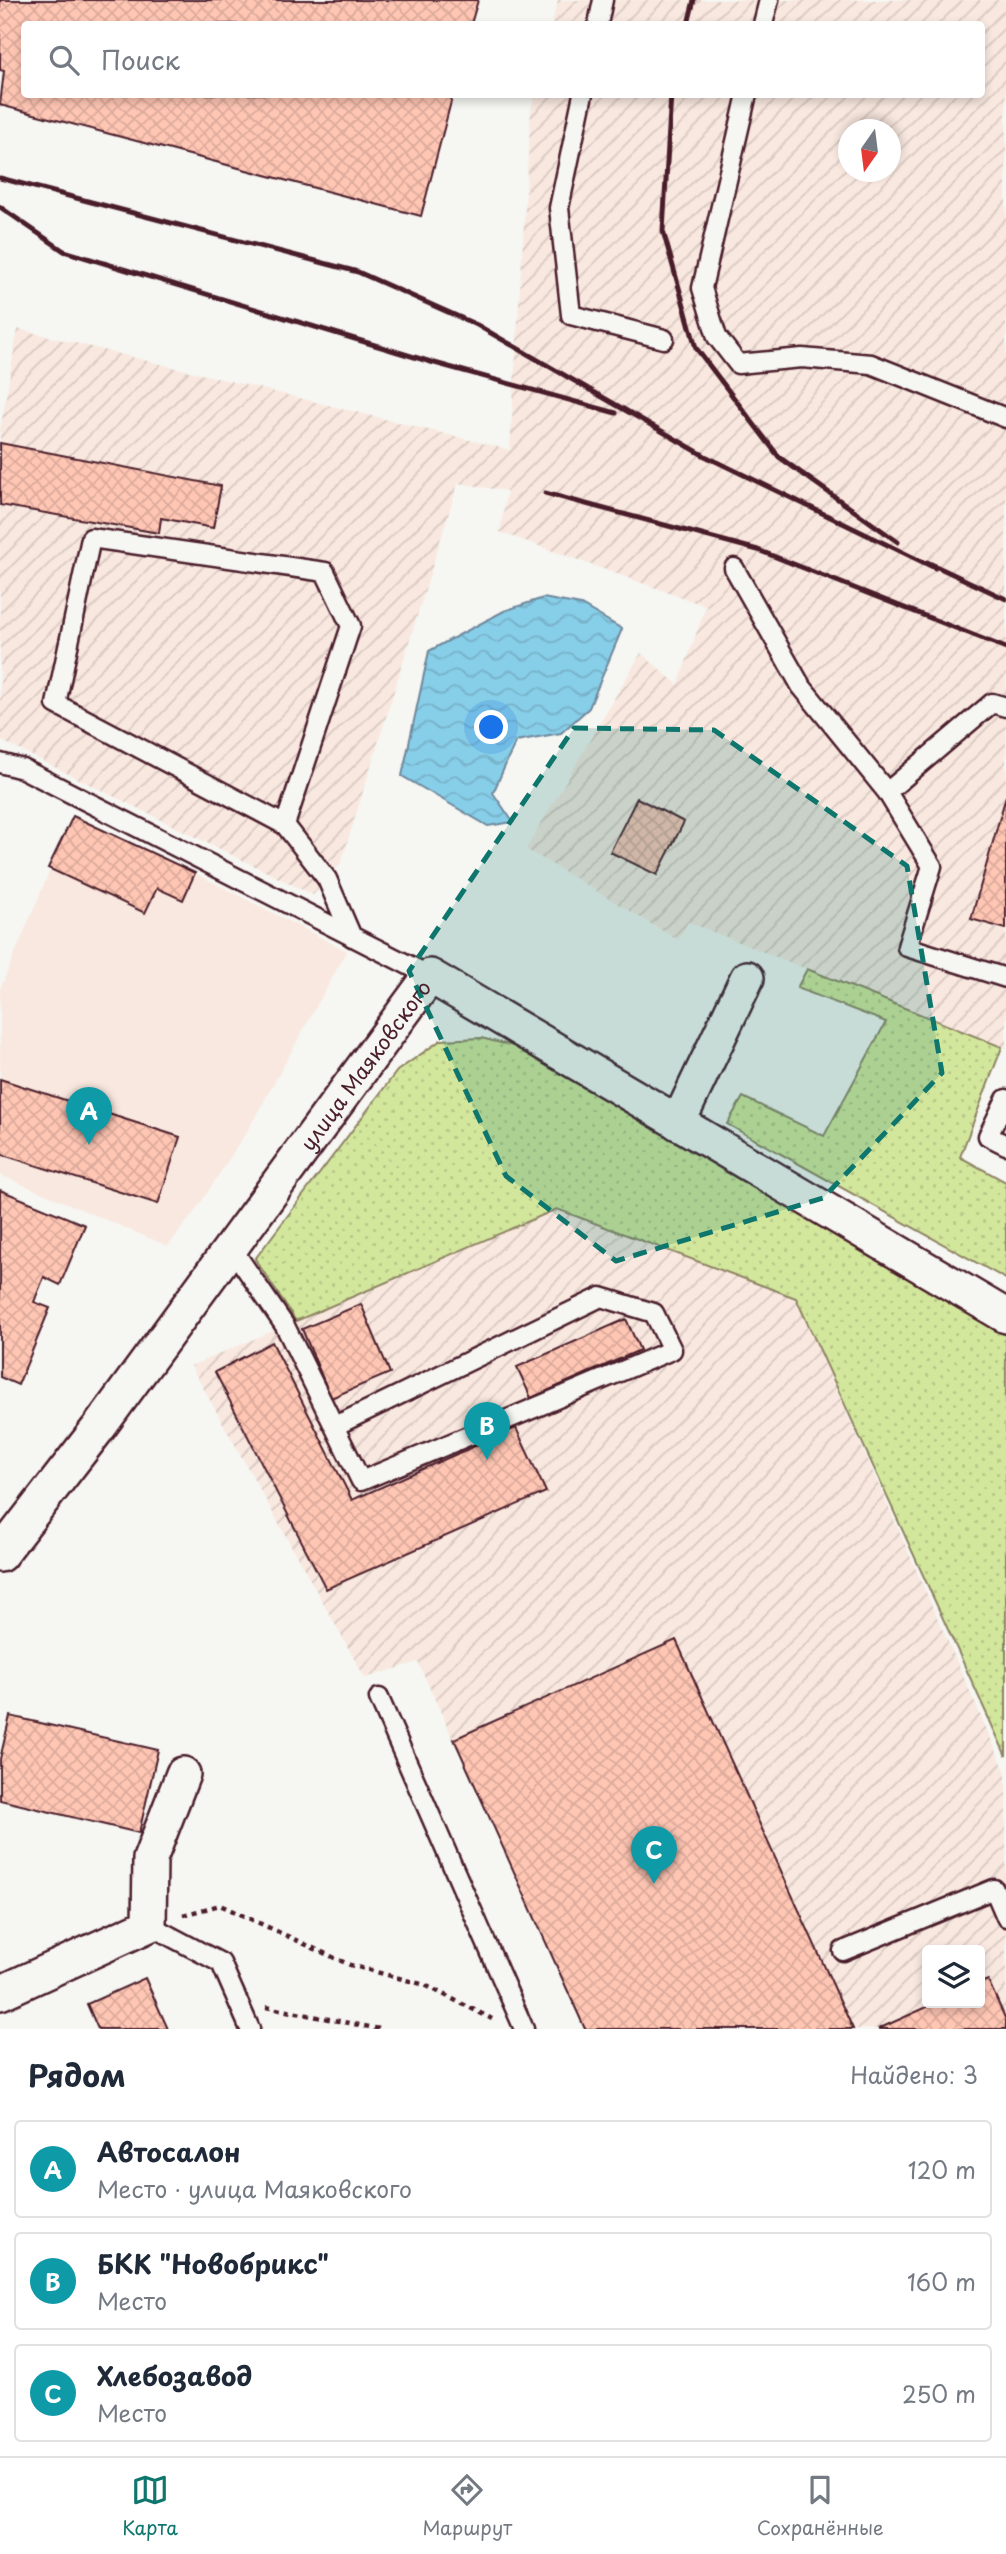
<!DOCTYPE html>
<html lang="ru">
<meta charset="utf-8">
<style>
body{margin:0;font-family:"Playpen Sans",sans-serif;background:#f2f2f3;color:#1f2937}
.controls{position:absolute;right:21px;bottom:21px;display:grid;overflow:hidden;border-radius:7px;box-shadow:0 4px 10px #0003}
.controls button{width:63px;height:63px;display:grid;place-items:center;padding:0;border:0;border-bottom:2px solid #e0e1e3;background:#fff;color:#1f2937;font:35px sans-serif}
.compass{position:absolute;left:838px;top:119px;width:63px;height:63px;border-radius:50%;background:#fff;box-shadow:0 4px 10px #0003;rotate:194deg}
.you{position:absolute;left:492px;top:728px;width:24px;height:24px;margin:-18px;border:5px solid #fff;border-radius:50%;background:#1a73e8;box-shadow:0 0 0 10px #1a73e833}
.badge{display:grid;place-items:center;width:46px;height:46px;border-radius:50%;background:#0f766e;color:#fff;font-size:23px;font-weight:700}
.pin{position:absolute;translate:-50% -58px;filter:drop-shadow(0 2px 4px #0008)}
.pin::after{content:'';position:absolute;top:37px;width:24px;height:21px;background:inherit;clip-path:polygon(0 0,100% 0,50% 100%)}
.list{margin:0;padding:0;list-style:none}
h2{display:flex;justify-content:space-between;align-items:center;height:91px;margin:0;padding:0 28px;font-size:30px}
h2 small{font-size:23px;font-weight:400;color:#747a83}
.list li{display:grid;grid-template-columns:46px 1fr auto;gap:21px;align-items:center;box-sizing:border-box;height:98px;margin:0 14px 14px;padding:0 14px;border:2px solid #e0e1e3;border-radius:7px}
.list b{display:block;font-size:26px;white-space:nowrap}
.list p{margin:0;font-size:23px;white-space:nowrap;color:#747a83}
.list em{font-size:23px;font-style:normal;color:#747a83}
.icon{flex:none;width:38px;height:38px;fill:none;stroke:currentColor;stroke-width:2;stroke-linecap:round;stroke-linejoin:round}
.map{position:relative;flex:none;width:1006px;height:2029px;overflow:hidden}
.search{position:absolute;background:#fff;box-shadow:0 4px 10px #0003;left:21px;right:21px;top:21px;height:77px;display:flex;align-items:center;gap:18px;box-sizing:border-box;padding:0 24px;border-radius:7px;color:#747a83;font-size:26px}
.sheet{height:427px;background:#fff}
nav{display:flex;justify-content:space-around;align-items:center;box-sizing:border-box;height:98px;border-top:2px solid #e0e1e3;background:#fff;font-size:19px;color:#747a83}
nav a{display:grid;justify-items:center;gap:4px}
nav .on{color:#0f766e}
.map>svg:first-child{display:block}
</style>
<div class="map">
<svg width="1006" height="2029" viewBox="0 0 1006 2029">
<defs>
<pattern id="industrial-furrows" width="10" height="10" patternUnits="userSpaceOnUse" patternTransform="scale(1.75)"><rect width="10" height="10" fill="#f9e8df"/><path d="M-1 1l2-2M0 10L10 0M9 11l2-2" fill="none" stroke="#d7c7c0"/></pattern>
<pattern id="green-dots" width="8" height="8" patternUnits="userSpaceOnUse" patternTransform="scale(1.75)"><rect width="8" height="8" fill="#d2e79c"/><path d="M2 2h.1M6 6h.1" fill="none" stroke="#b6c687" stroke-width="1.8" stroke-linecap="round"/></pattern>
<pattern id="water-waves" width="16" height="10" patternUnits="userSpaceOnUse" patternTransform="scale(1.75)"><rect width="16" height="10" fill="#87cee8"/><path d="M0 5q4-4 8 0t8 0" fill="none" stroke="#76b0c7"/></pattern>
<pattern id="building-cross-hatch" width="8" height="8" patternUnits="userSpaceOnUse" patternTransform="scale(1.75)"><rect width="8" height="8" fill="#ffc6b4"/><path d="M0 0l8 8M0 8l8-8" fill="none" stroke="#dcaa9b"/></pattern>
</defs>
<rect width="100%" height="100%" fill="#f6f6f2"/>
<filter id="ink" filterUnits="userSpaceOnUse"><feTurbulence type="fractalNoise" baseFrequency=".0143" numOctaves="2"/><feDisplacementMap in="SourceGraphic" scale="14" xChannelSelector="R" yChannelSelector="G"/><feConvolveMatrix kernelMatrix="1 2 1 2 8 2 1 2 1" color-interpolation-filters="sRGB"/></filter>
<g filter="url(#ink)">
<path fill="#f9e8df" d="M73 816 195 873 347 951 249 1128 196 1210 168 1246 0 1175V989Z"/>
<path fill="url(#industrial-furrows)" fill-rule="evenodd" d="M558 0H1006V1048L688 922 678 940 526 849 641 653 678 685 706 606 500 532 507 491 458 483 341 863 313 895 0 740V430L18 329 510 450 531 110 535 95 982 94V24H552ZM848 130H890V172H848Z
M557 1209 796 1298 1006 1773V2029H585L418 1662 365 1678 191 1366ZM927 1950H980V2003H927Z"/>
<path fill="url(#green-dots)" stroke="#8e8364" stroke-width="2" d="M807 969 1002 1047 960 1157 1006 1182V1279L727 1124 743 1097 824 1136 886 1022 797 988Z
M481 1038 517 1047 1006 1331V1756L796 1298 557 1209 296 1321 255 1259 397 1071 441 1040Z"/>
<path fill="url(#water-waves)" stroke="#6f889c" stroke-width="2" d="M543 598 581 605 622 629 589 708 561 733 516 741 493 793 513 822 488 826 402 776 429 651 504 611Z"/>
<path fill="url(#building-cross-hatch)" stroke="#4a1f2b" stroke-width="2" d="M0 0H478L471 24H24V94H453L421 216 0 105 4 71 0 70Z
M0 443 221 486 213 528 161 518 159 533 0 505Z
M1006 796V929L971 919Z
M637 798 684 822 657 875 610 852Z
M73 816 195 873 183 900 157 888 145 913 48 868Z
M0 1079 180 1137 158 1204 0 1154Z
M0 1190 85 1225 60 1285 44 1277 34 1302 50 1308 18 1385 0 1377Z
M361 1304 390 1373 331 1398 302 1329Z
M626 1319 640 1350 531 1398 517 1367Z
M272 1342 352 1500 516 1428 546 1492 326 1589 215 1372Z
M676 1640 853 2029H585L454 1739Z
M10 1716 158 1750 139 1833 0 1800V1759Z
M145 1978 168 2029H98L87 2004Z
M988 1980 1006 2020V2029H878L936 2003H980V1983Z"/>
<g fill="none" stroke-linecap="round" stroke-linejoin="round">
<g stroke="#4a1f2b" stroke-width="23">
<path id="lane" d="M598 24 603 0
M763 24 769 0
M583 94 559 208 571 315 664 339
M747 94 702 288 717 337 738 364 802 358 871 364 1006 418
M734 568 801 686 887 792
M1006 707 992 703 887 792 932 866 907 947 1006 978
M0 763 23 769 430 976
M285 825 351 626 325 572 91 538 56 704 285 825 327 879 352 937
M1006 1099 988 1136 1006 1145
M231 1247 285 1326 361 1481 672 1350 654 1313 601 1297 335 1426
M379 1698 524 2029
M149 1925 221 1963 250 2029
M843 1951 994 1889 1006 1917"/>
</g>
<g stroke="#4a1f2b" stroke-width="38">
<g id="street">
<path d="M678 1123 747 978"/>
<path id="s1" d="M0 1555 100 1426 430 976 1006 1316"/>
<path d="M0 1993 149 1925 150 1859 183 1774"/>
</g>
</g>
<path stroke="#4a1f2b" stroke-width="4.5" stroke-dasharray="5 5" stroke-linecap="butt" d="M183 1915 220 1905 350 1965 425 1985 492 2019
M266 2007 380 2029"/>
<use href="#lane" stroke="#f6f6f2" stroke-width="18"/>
<use href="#street" stroke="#f6f6f2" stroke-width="33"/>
<path stroke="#4a1f2b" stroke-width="5" d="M688 24 694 0
M671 94 663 231 696 348 779 457 898 542
M0 178 358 272 477 325 705 456 935 568
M0 207 64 251 431 362 616 413
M545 493 758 550 1006 648
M927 562 1006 599"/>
</g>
</g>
<path fill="#0f766e" fill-opacity="0.2" stroke="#0f766e" stroke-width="5" stroke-dasharray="14 9" stroke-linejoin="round" d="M574 728 714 730 907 866 942 1073 823 1198 616 1261 506 1176 409 971Z"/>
<g text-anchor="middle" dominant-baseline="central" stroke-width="5" stroke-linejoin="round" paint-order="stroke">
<g font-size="21" fill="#4a1f2b" stroke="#f6f6f2">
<text stroke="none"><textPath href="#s1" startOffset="611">улица Маяковского</textPath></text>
</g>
</g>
</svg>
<div class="controls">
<button><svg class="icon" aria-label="layers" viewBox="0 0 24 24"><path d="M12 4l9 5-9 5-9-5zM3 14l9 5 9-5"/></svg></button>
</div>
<svg class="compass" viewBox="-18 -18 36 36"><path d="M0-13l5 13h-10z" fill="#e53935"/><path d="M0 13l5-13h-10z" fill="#747a83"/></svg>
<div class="you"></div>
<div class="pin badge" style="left:89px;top:1145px;background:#0f9aa8">A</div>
<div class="pin badge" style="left:487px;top:1460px;background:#0f9aa8">B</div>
<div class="pin badge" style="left:654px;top:1884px;background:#0f9aa8">C</div>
<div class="search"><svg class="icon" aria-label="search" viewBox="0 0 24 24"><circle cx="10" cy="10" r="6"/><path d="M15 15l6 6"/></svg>Поиск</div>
</div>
<section class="sheet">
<h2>Рядом<small>Найдено: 3</small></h2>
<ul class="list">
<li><span class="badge" style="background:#0f9aa8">A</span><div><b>Автосалон</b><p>Место · улица Маяковского</p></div><em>120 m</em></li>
<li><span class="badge" style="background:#0f9aa8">B</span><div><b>БКК &quot;Новобрикс&quot;</b><p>Место</p></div><em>160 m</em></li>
<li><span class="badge" style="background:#0f9aa8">C</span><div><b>Хлебозавод</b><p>Место</p></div><em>250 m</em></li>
</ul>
</section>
<nav>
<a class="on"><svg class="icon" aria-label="map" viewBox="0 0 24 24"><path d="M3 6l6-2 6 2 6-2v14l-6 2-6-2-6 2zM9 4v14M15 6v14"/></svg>Карта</a>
<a><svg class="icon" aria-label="directions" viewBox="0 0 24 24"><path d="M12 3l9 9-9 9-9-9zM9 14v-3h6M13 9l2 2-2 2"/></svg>Маршрут</a>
<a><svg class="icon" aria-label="saved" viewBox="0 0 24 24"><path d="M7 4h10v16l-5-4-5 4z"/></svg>Сохранённые</a>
</nav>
